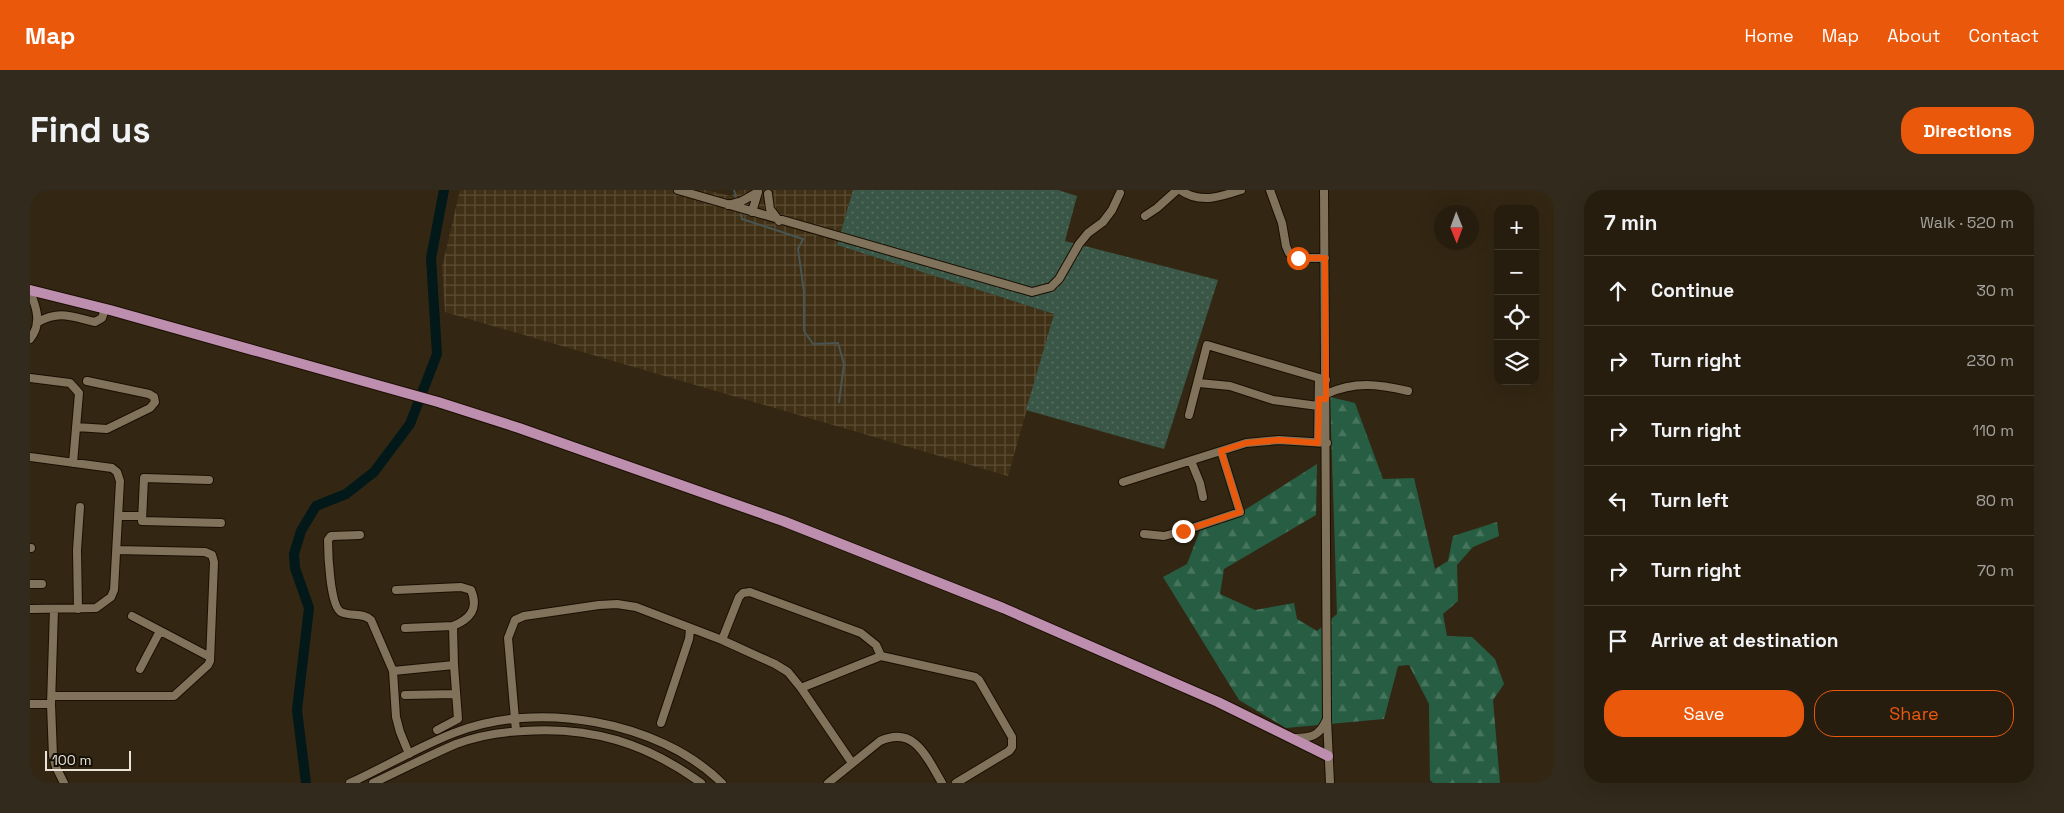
<!DOCTYPE html>
<meta charset="utf-8">
<style>
body{margin:0;font-family:"Space Grotesk",sans-serif;background:#322a1c;color:#f1f3f6}
.controls{position:absolute;right:15px;top:15px;display:grid;overflow:hidden;border-radius:10px;box-shadow:0 5px 20px #0002}
.controls button{width:45px;height:45px;display:grid;place-items:center;padding:0;border:0;border-bottom:1px solid #423b2e;background:#261d0e;color:#f1f3f6;font:25px sans-serif}
.compass{position:absolute;left:1404px;top:15px;width:45px;height:45px;border-radius:50%;background:#261d0e;box-shadow:0 5px 20px #0002;rotate:179deg}
.scale{position:absolute;left:15px;bottom:12px;width:86px;box-sizing:border-box;padding-left:5px;border:2px solid #ebe3d7;border-top:0;font-size:14px;line-height:18px;white-space:nowrap;color:#ebe3d7;-webkit-text-stroke:4px #161108;paint-order:stroke}
.stop{position:absolute;width:15px;height:15px;margin:-11px;border:4px solid #ea580c;border-radius:50%;background:#fff}
.stop.end{background:#ea580c;border-color:#fff;box-shadow:0 1px 5px #0008}
.list{margin:0;padding:0;list-style:none}
h2{display:flex;justify-content:space-between;align-items:center;height:65px;margin:0;padding:0 20px;font-size:21px}
h2 small{font-size:16px;font-weight:400;color:#a4a29e}
.list li{display:grid;grid-template-columns:32px 1fr auto;gap:15px;align-items:center;box-sizing:border-box;height:70px;padding:0 20px;border-top:1px solid #423b2e}
.list b{display:block;font-size:19px;white-space:nowrap}
.list em{font-size:16px;font-style:normal;color:#a4a29e}
.actions{display:flex;gap:10px;padding:15px 20px}
.actions a{flex:1;padding:11px 0;border:1px solid #ea580c;border-radius:20px;text-align:center;font-size:18px;color:#ea580c}
.actions .main{background:#ea580c;color:#fff}
.icon{flex:none;width:28px;height:28px;fill:none;stroke:currentColor;stroke-width:2;stroke-linecap:round;stroke-linejoin:round}
.map{position:relative;flex:none;width:1524px;height:593px;overflow:hidden;border-radius:20px}
header{display:flex;align-items:center;gap:30px;box-sizing:border-box;height:70px;padding:0 25px;background:#ea580c;color:#fff}
header strong{font-size:24px}
nav{display:flex;gap:28px;margin-inline-start:auto;font-size:18px}
.intro{display:flex;align-items:center;justify-content:space-between;box-sizing:border-box;height:120px;padding:0 30px}
h1{margin:0;font-size:35px}
.button{padding:12px 22px;border-radius:20px;background:#ea580c;color:#fff;font-size:18px;font-weight:700}
main{display:flex;gap:30px;padding:0 30px}
aside{flex:1;background:#261d0e;border-radius:20px;box-shadow:0 5px 20px #0002}
.map>svg:first-child{display:block}
</style>
<header>
<strong>Map</strong>
<nav><a>Home</a><a>Map</a><a>About</a><a>Contact</a></nav>
</header>
<div class="intro"><h1>Find us</h1><a class="button">Directions</a></div>
<main>
<div class="map">
<svg width="1524" height="593" viewBox="0 0 1524 593">
<defs>
<pattern id="industrial-grid" width="8" height="8" patternUnits="userSpaceOnUse" patternTransform="scale(1.25)"><rect width="8" height="8" fill="#403015"/><path d="M0 4h8M4 0v8" fill="none" stroke="#5c4e36"/></pattern>
<pattern id="grass-dots" width="8" height="8" patternUnits="userSpaceOnUse" patternTransform="scale(1.25)"><rect width="8" height="8" fill="#395646"/><path d="M2 2h.1M6 6h.1" fill="none" stroke="#566e60" stroke-width="1.8" stroke-linecap="round"/></pattern>
<pattern id="forest-firs" width="22" height="20" patternUnits="userSpaceOnUse" patternTransform="scale(1.25)"><rect width="22" height="20" fill="#275d43"/><path d="M5 1l3.5 6h-7zM16 11l3.5 6h-7z" fill="#46745d"/></pattern>
</defs>
<rect width="100%" height="100%" fill="#332713"/>
<path fill="url(#industrial-grid)" d="M430 0H676L701 6 709 0H823L807 55 1024 124 978 286 415 122 412 77Z"/>
<path fill="url(#grass-dots)" d="M823 0H1028L1047 6 1035 51 1188 90 1134 259 996 220 1024 124 807 55Z"/>
<path fill="url(#forest-firs)" d="M1300 207 1325 213 1353 289 1384 288 1405 379 1418 371 1423 346 1467 332 1469 346 1443 357 1427 375 1428 411 1413 424 1417 446 1442 447 1465 469 1474 494 1463 510 1470 593H1403L1400 590 1399 514 1379 475 1368 476 1354 529 1256 538 1209 510 1133 387 1157 374 1171 338 1210 323 1287 274 1286 325 1194 379 1190 404 1225 420 1264 413 1267 429 1287 441 1307 424Z"/>
<g fill="none" stroke-linecap="round" stroke-linejoin="round">
<path stroke="#485552" stroke-width="2" d="M704 0 707 10
M711 24 712 29 773 49 768 59 774 102V141L783 154 808 153 814 174 809 212"/>
<path stroke="#021819" stroke-width="10" d="M276 593 267 520 279 418 265 378 264 364 271 341 286 316 316 304 344 282 380 234 407 164 401 68 414 0"/>
<g stroke="#1a0f00" stroke-width="10">
<path id="minor" d="M648 0 1002 102 1021 97 1029 89 1049 54 1058 43 1073 32 1082 20 1090 3
M1150 0C1170 14 1190 7 1211 0
M1240 0 1252 33 1256 56 1259 63 1268 68H1295
M1294 0 1297 529 1300 593
M738 4 740 19 749 31
M698 15 712 11 728 2
M722 22 728 2
M1115 26 1127 18 1147 0
M0 102C7 118 12 134 0 149
M8 132C30 120 42 127 65 132L72 128 75 119
M0 188 40 193 49 203 43 273
M1169 193 1200 196 1243 210 1288 216
M1296 204C1325 191 1348 194 1378 201
M1159 225 1177 155 1296 190
M46 237 77 239 120 218 125 212 124 207 119 204 57 191
M1288 253 1289 188
M0 267 82 278 87 282 90 291 84 400 81 407 66 418 0 419
M1161 271 1170 293 1173 307
M179 290 114 288 112 331 191 333
M1093 292 1216 253 1249 250 1297 253
M88 326H112
M1114 344 1134 346 1153 341 1210 322 1191 261
M330 345 301 346 298 350C298 363 300 416 311 422 321 427 333 422 341 430L363 481
M0 358H1
M0 394H12
M366 400 431 397 441 400C449 419 440 429 423 436
M24 419 21 514 23 566 26 577 34 593
M48 419 47 360 50 317
M102 426 180 467
M375 438 423 436 424 475 363 481 366 527 370 542 379 564
M692 450 709 407 713 403 720 402 831 443 846 455 851 466
M110 479 130 441
M771 498 851 466 945 487 949 490 982 547V557L979 561 926 593
M375 505 426 504
M22 506H144L178 475 180 471 184 372 182 365 175 362 87 360
M0 514H21
M631 533 659 449 660 440
M407 540 428 529 424 475
M486 541 478 448 485 430 494 426 569 415 587 414 606 417 692 450 745 474 758 482 771 498 822 573
M1265 548C1281 548 1289 546 1296 531
M320 593C355 577 388 557 424 543 506 510 628 530 692 593
M343 593C371 580 398 566 426 554 447 546 471 542 493 541 561 536 616 553 671 593
M798 593 850 551C885 535 897 568 912 593"/>
</g>
<g stroke="#1a0f00" stroke-width="12">
<path id="major" d="M0 100 80 120 408 212 489 238 753 331 973 418 1188 512 1298 566"/>
</g>
<use href="#minor" stroke="#81725c" stroke-width="8"/>
<use href="#major" stroke="#be8eaf" stroke-width="10"/>
</g>
<g fill="none" stroke-linecap="round" stroke-linejoin="round">
<path stroke="#ea580c" stroke-width="6" d="M1153 341 1210 322 1191 261 1216 253 1249 250 1288 253 1289 209H1296L1295 68H1268"/>
</g>
</svg>
<div class="controls">
<button>+</button>
<button>−</button>
<button><svg class="icon" aria-label="locate" viewBox="0 0 24 24"><circle cx="12" cy="12" r="6"/><path d="M12 2v4M12 18v4M2 12h4M18 12h4"/></svg></button>
<button><svg class="icon" aria-label="layers" viewBox="0 0 24 24"><path d="M12 4l9 5-9 5-9-5zM3 14l9 5 9-5"/></svg></button>
</div>
<svg class="compass" viewBox="-18 -18 36 36"><path d="M0-13l5 13h-10z" fill="#e53935"/><path d="M0 13l5-13h-10z" fill="#a4a29e"/></svg>
<div class="scale">100 m</div>
<div class="stop" style="left:1268px;top:68px"></div>
<div class="stop end" style="left:1153px;top:341px"></div>
</div>
<aside>
<h2>7 min<small>Walk · 520 m</small></h2>
<ul class="list">
<li><svg class="icon" aria-label="ahead" viewBox="0 0 24 24"><path d="M12 20V5M6 11l6-6 6 6"/></svg><div><b>Continue</b></div><em>30 m</em></li>
<li><svg class="icon" aria-label="right" viewBox="0 0 24 24"><path d="M7 20v-9h11M14 6l5 5-5 5"/></svg><div><b>Turn right</b></div><em>230 m</em></li>
<li><svg class="icon" aria-label="right" viewBox="0 0 24 24"><path d="M7 20v-9h11M14 6l5 5-5 5"/></svg><div><b>Turn right</b></div><em>110 m</em></li>
<li><svg class="icon" aria-label="left" viewBox="0 0 24 24"><path d="M17 20v-9H6M10 6l-5 5 5 5"/></svg><div><b>Turn left</b></div><em>80 m</em></li>
<li><svg class="icon" aria-label="right" viewBox="0 0 24 24"><path d="M7 20v-9h11M14 6l5 5-5 5"/></svg><div><b>Turn right</b></div><em>70 m</em></li>
<li><svg class="icon" aria-label="arrive" viewBox="0 0 24 24"><path d="M6 21V4h12l-3 4 3 4H6"/></svg><div><b>Arrive at destination</b></div></li>
</ul>
<div class="actions"><a class="main">Save</a><a>Share</a></div>
</aside>
</main>
